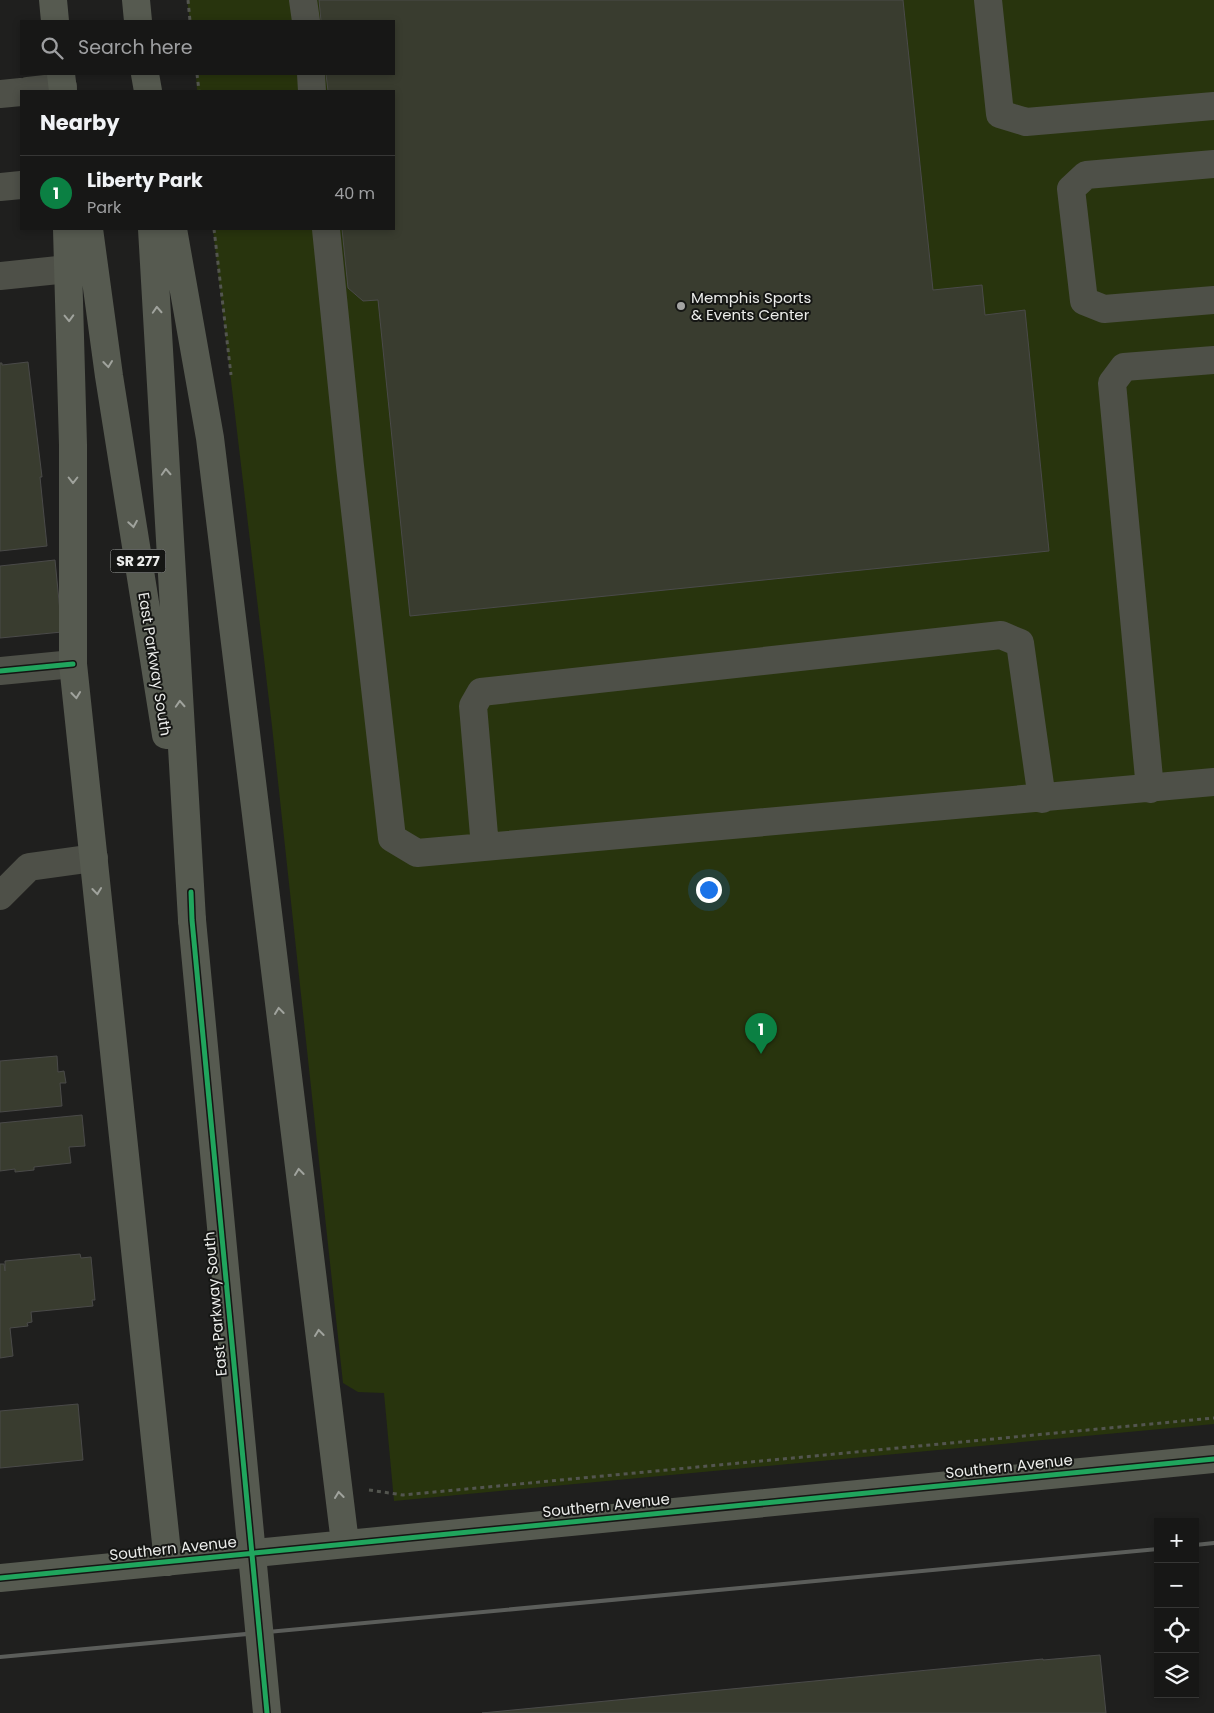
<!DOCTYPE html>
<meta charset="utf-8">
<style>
body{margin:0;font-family:Poppins,sans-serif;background:#242423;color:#f1f3f6}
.controls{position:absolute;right:15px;bottom:15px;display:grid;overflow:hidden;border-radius:0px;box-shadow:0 2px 8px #0003}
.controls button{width:45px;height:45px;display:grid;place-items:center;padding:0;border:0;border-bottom:1px solid #363635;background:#171716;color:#f1f3f6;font:25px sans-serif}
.you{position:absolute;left:708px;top:889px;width:18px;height:18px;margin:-12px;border:4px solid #fff;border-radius:50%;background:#1a73e8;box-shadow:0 0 0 8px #1a73e833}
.badge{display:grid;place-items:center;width:32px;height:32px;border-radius:50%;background:#0b8043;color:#fff;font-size:16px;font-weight:700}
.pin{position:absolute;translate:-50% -41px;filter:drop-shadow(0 1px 2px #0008)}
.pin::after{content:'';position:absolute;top:26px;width:18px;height:15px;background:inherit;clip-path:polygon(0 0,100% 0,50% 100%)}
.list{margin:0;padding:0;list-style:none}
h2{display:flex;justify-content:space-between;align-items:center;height:65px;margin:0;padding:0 20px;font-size:21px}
h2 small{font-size:16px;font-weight:400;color:#9e9fa1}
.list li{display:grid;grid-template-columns:32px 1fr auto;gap:15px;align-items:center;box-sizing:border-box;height:75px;padding:0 20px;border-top:1px solid #363635}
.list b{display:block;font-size:19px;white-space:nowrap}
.list p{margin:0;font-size:16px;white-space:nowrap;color:#9e9fa1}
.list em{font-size:16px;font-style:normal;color:#9e9fa1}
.icon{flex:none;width:28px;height:28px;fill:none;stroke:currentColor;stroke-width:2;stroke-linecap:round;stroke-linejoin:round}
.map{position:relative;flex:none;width:1214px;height:1713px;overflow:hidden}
.search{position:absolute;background:#171716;box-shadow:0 2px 8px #0003;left:20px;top:20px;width:375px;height:55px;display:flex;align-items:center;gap:12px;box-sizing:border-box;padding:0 18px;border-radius:0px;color:#9e9fa1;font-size:19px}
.panel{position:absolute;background:#171716;box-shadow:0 2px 8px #0003;left:20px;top:90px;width:375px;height:140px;border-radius:0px}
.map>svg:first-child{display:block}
</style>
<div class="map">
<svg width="1214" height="1713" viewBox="0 0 1214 1713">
<rect width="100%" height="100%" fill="#1f1f1e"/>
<path fill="#28340d" d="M187 0H1214V1424L394 1501 384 1393 358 1392 343 1383 272 726 213 229H394V91H197L196 74H394V21H190Z"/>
<path fill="#393c2f" stroke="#4a4a49" d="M319 0H903L933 290 982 285 985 315 1025 310 1049 551 410 616 378 300 363 301 348 288 342 229H394V91H328L326 74H394V21H321Z
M28 362 42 477H40L47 546 0 551V363H2V365Z
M55 560 62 632 0 638V566Z
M57 1056 58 1072 64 1071 66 1083H60L62 1106 0 1112V1061Z
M82 1115 85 1146 69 1147 71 1163 34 1167V1170L15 1172V1169L0 1171V1123Z
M80 1254 81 1258 91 1257 95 1300H92L93 1306 31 1312 32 1322 27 1323 28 1326 10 1328 13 1356 0 1358V1264H4L5 1271V1261Z
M78 1404 83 1460 0 1468V1411Z
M1100 1655 1106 1713H482L1043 1659V1660Z"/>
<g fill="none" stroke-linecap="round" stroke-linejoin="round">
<path stroke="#53554f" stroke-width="3" stroke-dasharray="4 4" stroke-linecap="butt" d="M188 0 190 21
M197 74 199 91
M214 229 231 375
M369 1490 403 1495 1214 1418"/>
<path stroke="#4e5048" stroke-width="28" d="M303 0 306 21
M988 0 1000 114 1026 122 1214 106
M311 74 312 91
M28 91 63 87
M0 94 21 92
M1214 164 1086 175 1071 189 1084 301 1104 309 1214 300
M0 187 21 185
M326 229 350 466 392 838 417 853 1214 782
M0 276 68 269 91 265
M0 671 73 664
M1150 789 1112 383 1124 367 1214 360
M485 847 473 706 481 692 1001 635 1020 643 1042 799
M0 896 29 867 94 858"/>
<path stroke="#565a50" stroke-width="28" d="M53 0 55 21
M136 0 138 21
M61 74 63 91
M145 74 148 91
M67 229 73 445V664L168 1562
M89 229 109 376 166 735
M152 229 192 920
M173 229 210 438 345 1543
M0 1578 1214 1459"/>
<path stroke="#5b5d5a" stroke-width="4" d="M1195 1545 1214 1543
M0 1657 1158 1549"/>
<path stroke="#565a50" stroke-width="28" d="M192 920 267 1713"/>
<g stroke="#151614" stroke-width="8">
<path id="cycleway" d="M0 671 73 664
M191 892 192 920 267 1713
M0 1578 1214 1459"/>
</g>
<use href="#cycleway" stroke="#20a55d" stroke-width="5"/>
</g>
<defs><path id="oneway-chevron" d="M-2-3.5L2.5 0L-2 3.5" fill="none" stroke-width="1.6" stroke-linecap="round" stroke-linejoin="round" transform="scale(1.25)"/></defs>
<g stroke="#a0a39d">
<use href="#oneway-chevron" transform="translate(157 310) rotate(-93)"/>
<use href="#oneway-chevron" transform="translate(69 318) rotate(88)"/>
<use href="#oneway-chevron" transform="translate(108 364) rotate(83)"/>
<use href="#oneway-chevron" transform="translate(166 472) rotate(-93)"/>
<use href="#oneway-chevron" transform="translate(73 480) rotate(90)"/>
<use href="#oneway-chevron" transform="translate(133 524) rotate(81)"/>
<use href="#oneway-chevron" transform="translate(76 695) rotate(84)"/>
<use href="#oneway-chevron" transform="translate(180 704) rotate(-93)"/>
<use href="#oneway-chevron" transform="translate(97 891) rotate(84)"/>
<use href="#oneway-chevron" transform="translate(279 1011) rotate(-97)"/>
<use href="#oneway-chevron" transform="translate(299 1172) rotate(-97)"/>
<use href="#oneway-chevron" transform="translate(319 1333) rotate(-97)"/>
<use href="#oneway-chevron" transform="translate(339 1495) rotate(-97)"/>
</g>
<circle fill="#a4a4a3" stroke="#151614" stroke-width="2" cx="681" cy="306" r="5"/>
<g text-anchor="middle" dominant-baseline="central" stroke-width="4" stroke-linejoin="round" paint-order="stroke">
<rect fill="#151614" stroke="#abacaa" stroke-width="1" x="110.5" y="549.5" width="55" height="23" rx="4"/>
<g font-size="14" font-weight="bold" fill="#ebecea">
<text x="138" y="561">SR 277</text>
</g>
<g font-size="15" fill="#ebecea" stroke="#151614" text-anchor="start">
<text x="691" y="297">Memphis Sports<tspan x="691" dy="17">&amp; Events Center</tspan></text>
</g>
<g font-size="15" fill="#ebecea" stroke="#151614">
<text transform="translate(155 664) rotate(81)">East Parkway South</text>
<text transform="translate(215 1304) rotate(-95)">East Parkway South</text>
<text transform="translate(1009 1466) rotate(-6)">Southern Avenue</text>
<text transform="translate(606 1505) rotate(-6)">Southern Avenue</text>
<text transform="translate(173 1548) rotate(-6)">Southern Avenue</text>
</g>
</g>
</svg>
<div class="controls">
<button>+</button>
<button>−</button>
<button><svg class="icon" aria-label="locate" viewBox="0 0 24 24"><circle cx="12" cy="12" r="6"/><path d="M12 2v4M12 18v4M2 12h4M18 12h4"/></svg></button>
<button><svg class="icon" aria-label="layers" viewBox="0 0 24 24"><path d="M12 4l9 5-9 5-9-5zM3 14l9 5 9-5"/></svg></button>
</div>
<div class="you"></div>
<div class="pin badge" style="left:761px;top:1054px">1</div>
<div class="search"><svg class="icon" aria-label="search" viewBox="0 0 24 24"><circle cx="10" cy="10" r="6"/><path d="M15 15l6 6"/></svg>Search here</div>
<section class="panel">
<h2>Nearby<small></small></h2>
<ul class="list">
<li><span class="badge">1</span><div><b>Liberty Park</b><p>Park</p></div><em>40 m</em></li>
</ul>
</section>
</div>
